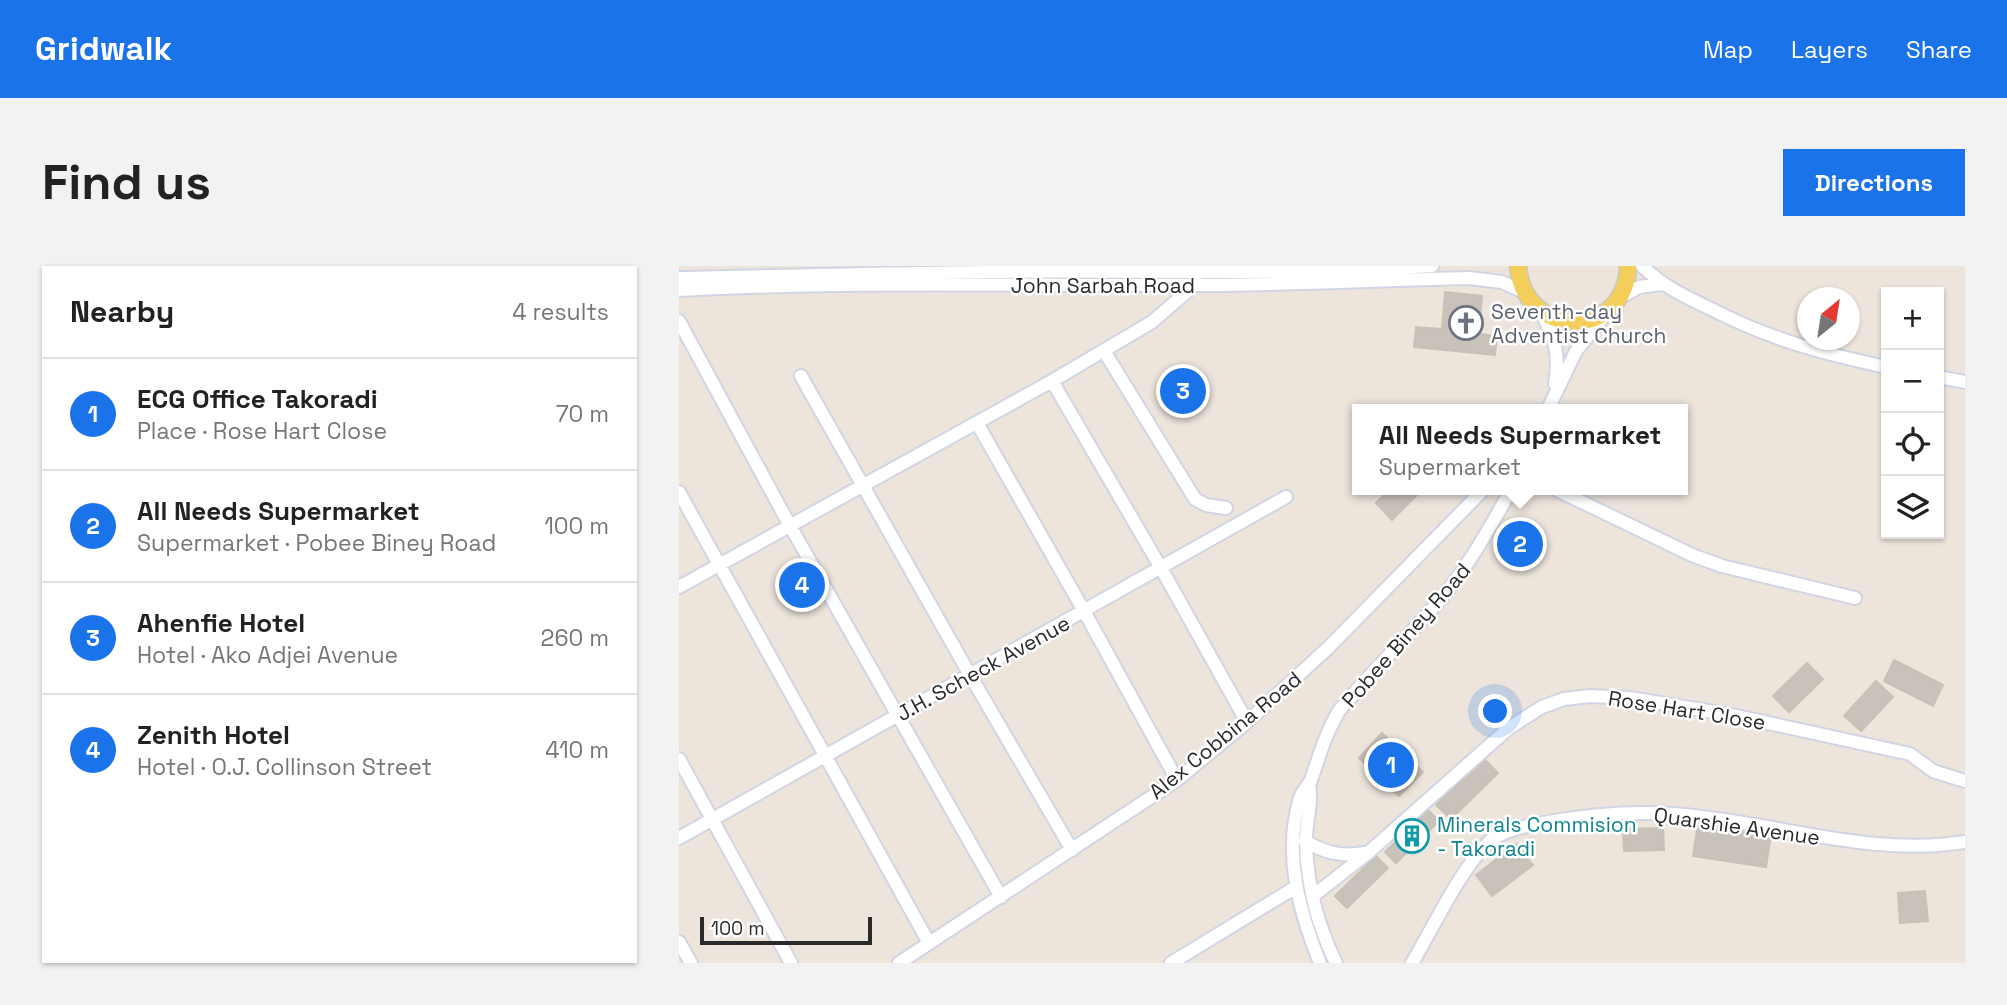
<!DOCTYPE html>
<meta charset="utf-8">
<style>
body{margin:0;font-family:"Space Grotesk",sans-serif;background:#f2f2f2;color:#222}
.controls{position:absolute;right:21px;top:21px;display:grid;overflow:hidden;border-radius:0px;box-shadow:0 2px 5px #0004}
.controls button{width:63px;height:63px;display:grid;place-items:center;padding:0;border:0;border-bottom:2px solid #e0e0e0;background:#fff;color:#222;font:35px sans-serif}
.compass{position:absolute;left:1118px;top:21px;width:63px;height:63px;border-radius:50%;background:#fff;box-shadow:0 2px 5px #0004;rotate:30deg}
.scale{position:absolute;left:21px;bottom:18px;width:172px;box-sizing:border-box;padding-left:7px;border:4px solid #2a2a2a;border-top:0;font-size:19px;line-height:24px;white-space:nowrap;color:#2a2a2a;-webkit-text-stroke:5px #fff;paint-order:stroke}
.you{position:absolute;left:817px;top:446px;width:24px;height:24px;margin:-18px;border:5px solid #fff;border-radius:50%;background:#1a73e8;box-shadow:0 0 0 10px #1a73e833}
.badge{display:grid;place-items:center;width:46px;height:46px;border-radius:50%;background:#1a73e8;color:#fff;font-size:23px;font-weight:700}
.pin{position:absolute;translate:-50% -50%;border:4px solid #fff;box-shadow:0 2px 7px #0006}
.popup{position:absolute;left:673px;top:138px;width:336px;height:91px;box-sizing:border-box;display:grid;place-content:center;border-radius:0px;background:#fff;filter:drop-shadow(0 2px 5px #0005);font-size:23px;white-space:nowrap;color:#767676}
.popup b{font-size:26px;color:#222}
.popup::after{content:'';position:absolute;left:50%;top:100%;margin-left:-14px;border:14px solid transparent;border-top-color:#fff}
.list{margin:0;padding:0;list-style:none}
h2{display:flex;justify-content:space-between;align-items:center;height:91px;margin:0;padding:0 28px;font-size:30px}
h2 small{font-size:23px;font-weight:400;color:#767676}
.list li{display:grid;grid-template-columns:46px 1fr auto;gap:21px;align-items:center;box-sizing:border-box;height:112px;padding:0 28px;border-top:2px solid #e0e0e0}
.list b{display:block;font-size:26px;white-space:nowrap}
.list p{margin:0;font-size:23px;white-space:nowrap;color:#767676}
.list em{font-size:23px;font-style:normal;color:#767676}
.icon{flex:none;width:38px;height:38px;fill:none;stroke:currentColor;stroke-width:2;stroke-linecap:round;stroke-linejoin:round}
.map{position:relative;flex:none;width:1286px;height:697px;overflow:hidden;border-radius:0px}
header{display:flex;align-items:center;gap:42px;box-sizing:border-box;height:98px;padding:0 35px;background:#1a73e8;color:#fff}
header strong{font-size:33px}
nav{display:flex;gap:38px;margin-inline-start:auto;font-size:24px}
.intro{display:flex;align-items:center;justify-content:space-between;box-sizing:border-box;height:168px;padding:0 42px}
h1{margin:0;font-size:49px}
.button{padding:18px 32px;border-radius:0px;background:#1a73e8;color:#fff;font-size:24px;font-weight:700}
main{display:flex;gap:42px;padding:0 42px}
aside{flex:1;background:#fff;border-radius:0px;box-shadow:0 2px 5px #0004}
.map>svg:first-child{display:block}
</style>
<header>
<strong>Gridwalk</strong>
<nav><a>Map</a><a>Layers</a><a>Share</a></nav>
</header>
<div class="intro"><h1>Find us</h1><a class="button">Directions</a></div>
<main>
<aside>
<h2>Nearby<small>4 results</small></h2>
<ul class="list">
<li><span class="badge">1</span><div><b>ECG Office Takoradi</b><p>Place · Rose Hart Close</p></div><em>70 m</em></li>
<li><span class="badge">2</span><div><b>All Needs Supermarket</b><p>Supermarket · Pobee Biney Road</p></div><em>100 m</em></li>
<li><span class="badge">3</span><div><b>Ahenfie Hotel</b><p>Hotel · Ako Adjei Avenue</p></div><em>260 m</em></li>
<li><span class="badge">4</span><div><b>Zenith Hotel</b><p>Hotel · O.J. Collinson Street</p></div><em>410 m</em></li>
</ul>
</aside>
<div class="map">
<svg width="1286" height="697" viewBox="0 0 1286 697">
<rect width="100%" height="100%" fill="#ede5dc"/>
<path fill="#c8c2bb" stroke="#c8c1b5" stroke-width="2" d="M766 26 803 30 800 68 818 70 816 89 735 81 737 61 763 63Z
M710 224H743L713 254 697 237Z
M1215 394 1264 419 1254 440 1205 415Z
M1128 397 1144 413 1110 446 1094 430Z
M1197 415 1214 431 1182 465 1165 450Z
M703 467 744 506 720 530 680 492Z
M804 492 819 507 772 553 757 539Z
M749 544 760 555 717 597 706 586Z
M1019 557 1092 568 1087 601 1014 590Z
M984 562 985 584 945 585 944 563Z
M837 578 854 599 813 630 797 609Z
M697 590 709 602 668 642 656 630Z
M1246 625 1249 655 1221 657 1219 627Z"/>
<g fill="none" stroke-linecap="round" stroke-linejoin="round">
<g stroke="#d1d5e3" stroke-width="16">
<path id="minor" d="M963 0C985 21 1003 29 1030 42 1090 73 1142 87 1207 101
M0 12C104 10 209 7 313 6 460 4 606 10 753 0
M0 24C172 15 343 20 515 19 607 19 699 14 790 12L823 16 845 26
M940 32 960 21 983 18
M861 45C876 70 881 89 876 118
M0 55 110 258 322 631
M425 85 516 233 527 239 547 242
M122 110 291 409 393 584
M1260 111 1286 116
M373 115 482 302 568 456
M869 143 897 85 928 46
M298 157 405 345 498 514
M878 224 1013 289 1043 300 1176 332
M0 226 250 677
M0 321 373 115 473 56 518 17
M0 493 112 697
M630 518C634 538 626 557 627 577 628 618 639 660 657 697
M0 572 607 231
M626 575C646 587 663 591 686 587
M634 630 690 586 830 462 863 441 885 433 911 430 951 432 1053 449 1231 488 1254 505 1286 515
M0 676 12 697
M220 697 498 514 568 456 649 382 804 224
M492 697 617 621
M641 697C620 645 604 587 621 532 623 525 629 520 632 514 640 491 647 466 660 445 665 438 672 432 677 425 704 394 734 366 760 335 789 301 810 263 832 224
M733 697C753 664 783 600 810 576 826 562 850 560 870 556 920 547 972 544 1023 551 1111 561 1197 590 1286 576"/>
</g>
<g stroke="#c8c8c8" stroke-width="19">
<path id="major" d="M839 0C845 74 947 74 949 0"/>
</g>
<use href="#minor" stroke="#fff" stroke-width="12"/>
<use href="#major" stroke="#f4ce5a" stroke-width="16"/>
</g>
<defs>
<g id="church-ring" transform="scale(1.75)"><circle r="9.5" fill="#fff" stroke="#6b7280" stroke-width="1.5"/><path d="M-1.2-6h2.4v3.5h3.3v2.4h-3.3V6h-2.4V-.1h-3.3v-2.4h3.3Z" fill="#6b7280"/></g>
<g id="building-ring" transform="scale(1.75)"><circle r="9.5" fill="#fff" stroke="#0f9aa8" stroke-width="1.5"/><path d="M-4-6H4V6H1V3H-1V6H-4ZM-2.5-4.3h1.7v1.8h-1.7ZM.8-4.3h1.7v1.8H.8ZM-2.5-1h1.7V.8h-1.7ZM.8-1h1.7V.8H.8Z" fill="#0f9aa8"/></g>
</defs>
<g fill-rule="evenodd">
<use href="#church-ring" x="787" y="57"/>
<use href="#building-ring" x="733" y="570"/>
</g>
<g text-anchor="middle" dominant-baseline="central" stroke-width="5" stroke-linejoin="round" paint-order="stroke">
<g font-size="21" fill="#2a2a2a" stroke="#fff">
<text x="424" y="19">John Sarbah Road</text>
<text transform="translate(727 369) rotate(-49)">Pobee Biney Road</text>
<text transform="translate(304 402) rotate(-29)">J.H. Scheck Avenue</text>
<text transform="translate(1008 444) rotate(9)">Rose Hart Close</text>
<text transform="translate(546 469) rotate(-39)">Alex Cobbina Road</text>
<text transform="translate(1058 560) rotate(8)">Quarshie Avenue</text>
</g>
<g font-size="21" fill="#5b616d" stroke="#fff" text-anchor="start">
<text x="812" y="45">Seventh-day<tspan x="812" dy="24">Adventist Church</tspan></text>
</g>
<g font-size="21" fill="#0d838f" stroke="#fff" text-anchor="start">
<text x="758" y="558">Minerals Commision<tspan x="758" dy="24">- Takoradi</tspan></text>
</g>
</g>
</svg>
<div class="controls">
<button>+</button>
<button>−</button>
<button><svg class="icon" aria-label="locate" viewBox="0 0 24 24"><circle cx="12" cy="12" r="6"/><path d="M12 2v4M12 18v4M2 12h4M18 12h4"/></svg></button>
<button><svg class="icon" aria-label="layers" viewBox="0 0 24 24"><path d="M12 4l9 5-9 5-9-5zM3 14l9 5 9-5"/></svg></button>
</div>
<svg class="compass" viewBox="-18 -18 36 36"><path d="M0-13l5 13h-10z" fill="#e53935"/><path d="M0 13l5-13h-10z" fill="#767676"/></svg>
<div class="scale">100 m</div>
<div class="you"></div>
<div class="pin badge" style="left:712px;top:499px">1</div>
<div class="pin badge" style="left:841px;top:278px">2</div>
<div class="popup"><b>All Needs Supermarket</b>Supermarket</div>
<div class="pin badge" style="left:504px;top:125px">3</div>
<div class="pin badge" style="left:123px;top:319px">4</div>
</div>
</main>
